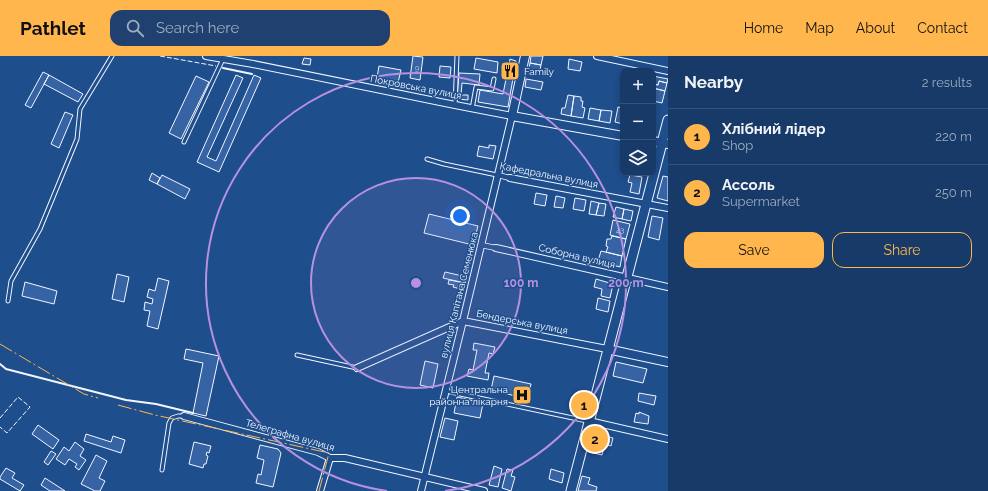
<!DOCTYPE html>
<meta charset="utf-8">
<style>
body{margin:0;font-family:Raleway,sans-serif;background:#20416f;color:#f1f3f6}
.controls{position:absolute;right:12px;top:12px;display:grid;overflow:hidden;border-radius:8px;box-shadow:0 2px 6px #0003}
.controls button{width:36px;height:36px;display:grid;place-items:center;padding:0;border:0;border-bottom:1px solid #36547d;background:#173a69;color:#f1f3f6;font:20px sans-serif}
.you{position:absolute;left:460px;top:160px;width:14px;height:14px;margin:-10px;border:3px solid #fff;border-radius:50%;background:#1a73e8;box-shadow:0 0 0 6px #1a73e833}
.badge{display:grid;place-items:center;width:26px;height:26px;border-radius:50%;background:#ffb74d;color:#111;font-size:13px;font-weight:700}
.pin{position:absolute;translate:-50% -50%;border:2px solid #fff;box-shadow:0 1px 4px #0006}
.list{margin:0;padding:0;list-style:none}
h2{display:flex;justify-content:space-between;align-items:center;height:52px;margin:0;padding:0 16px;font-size:17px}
h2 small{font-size:13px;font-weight:400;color:#9eadc0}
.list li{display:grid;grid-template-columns:26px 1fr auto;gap:12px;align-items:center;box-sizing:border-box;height:56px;padding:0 16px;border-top:1px solid #36547d}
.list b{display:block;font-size:15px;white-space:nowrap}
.list p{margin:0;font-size:13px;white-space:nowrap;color:#9eadc0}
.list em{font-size:13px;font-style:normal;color:#9eadc0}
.actions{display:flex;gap:8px;padding:12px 16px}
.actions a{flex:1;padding:9px 0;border:1px solid #ffb74d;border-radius:12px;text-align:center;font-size:14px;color:#ffb74d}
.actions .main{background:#ffb74d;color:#111}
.icon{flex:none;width:22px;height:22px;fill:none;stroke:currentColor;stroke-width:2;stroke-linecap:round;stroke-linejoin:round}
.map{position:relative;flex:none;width:668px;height:435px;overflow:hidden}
header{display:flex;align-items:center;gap:24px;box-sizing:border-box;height:56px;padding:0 20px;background:#ffb74d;color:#111}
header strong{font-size:19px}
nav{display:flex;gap:22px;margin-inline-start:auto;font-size:14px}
.search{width:280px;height:36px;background:#20416f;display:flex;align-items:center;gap:10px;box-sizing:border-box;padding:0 14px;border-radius:12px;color:#9eadc0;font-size:15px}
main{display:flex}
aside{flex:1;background:#173a69}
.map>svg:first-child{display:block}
</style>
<header>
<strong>Pathlet</strong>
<div class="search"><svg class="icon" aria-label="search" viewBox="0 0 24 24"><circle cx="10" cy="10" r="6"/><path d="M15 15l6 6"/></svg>Search here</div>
<nav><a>Home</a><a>Map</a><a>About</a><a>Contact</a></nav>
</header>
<main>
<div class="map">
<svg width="668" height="435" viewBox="0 0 668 435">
<rect width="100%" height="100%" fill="#1f4e8c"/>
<path fill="#3563a3" stroke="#f2f6ff" d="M413 0 423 1 420 24 410 22Z
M531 0H543L541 9 530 7Z
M304 2 311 3 310 9 302 8Z
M476 2 498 6 497 17 474 13Z
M510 3 516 5 508 51 478 46 480 34 503 38Z
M569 3 582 6 580 15 568 13Z
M530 7 541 9 539 19 528 17Z
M379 10 401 14 397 31 376 27Z
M440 10 451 11 450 22 439 21Z
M43 16 49 19 31 52 25 49Z
M459 17 480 18 479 29 462 27 461 39H468V44L457 43Z
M49 19 83 38 78 46 44 28Z
M236 19 243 22 207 101 216 105 254 19 261 22 219 116 197 106Z
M196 20 209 26 181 83 169 77Z
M653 20 668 23 667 27 659 25 658 29 653 28Z
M526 23 543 26 541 34 525 31Z
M659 25 667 27 665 35 653 32V28L658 29Z
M653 32 665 35 662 47 653 45Z
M568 39 574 40 571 60 561 58 562 52H565Z
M574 40 581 41V45H583L582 51 585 52 583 62 571 60Z
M618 51 623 52V68L615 66Z
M590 52 601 54 599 65 588 63Z
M601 54 612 55 610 67 599 65Z
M65 56 73 59 59 92 51 88Z
M489 89 496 90 493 103 477 100 479 90 489 92Z
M152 117 160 122 157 128 149 124Z
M162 119 190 133 185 143 157 128Z
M630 119 642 121 639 138 630 136 632 127 628 126Z
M663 120 668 121V145L657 142Z
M536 137 547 139 545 150 534 148Z
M556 140 565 142 563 152 554 151Z
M575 142 586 144 584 155 573 153Z
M591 145 599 147 596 159 589 158Z
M599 147 606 148 604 160 596 159Z
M616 151 624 153 622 163 613 161Z
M624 153 633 155 631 165 622 163Z
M429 158 478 170 473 189 424 177Z
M652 160 663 162 659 184 648 181Z
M613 164 630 168 626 183 610 179Z
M612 180 626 183 622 200 606 196 608 191 606 190 607 183H611Z
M601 195 622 200 620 211 598 205Z
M445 216 467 221 465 227 443 222Z
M117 218 129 221 124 246 112 243Z
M158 222 169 225 158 273 147 270 150 255 144 254 145 246 152 248 153 243 147 241 149 233 155 235Z
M596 223 613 228 610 242 601 240 602 233 594 231Z
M449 224 465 227 464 234 453 231 454 229 448 228Z
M25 226 57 235 54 248 22 240Z
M598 242 610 245 608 256 596 253Z
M474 287 495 291 493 298 489 297 485 317H489L488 324 467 320 469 313 473 314 477 294H473Z
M186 293 219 300 206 360 193 357 203 307 184 303Z
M425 305 438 308 433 332 420 329Z
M616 306 647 313 643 327 613 320Z
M494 320 531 328 528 343 491 334Z
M639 337 656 340 654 349 638 345Z
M457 341 483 347 480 362 454 357Z
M639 356 649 360 648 368 634 366 636 357 639 358Z
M445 362 458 365 454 384 440 381Z
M38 369 59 384 53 393 32 378Z
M594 377 613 382 611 390 605 388 602 399 589 396Z
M86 378 111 386 113 380 125 384 121 397 84 385Z
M75 386 84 393 80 400 86 404 79 414 75 411 77 408 69 403 65 409 56 403 64 391 69 395Z
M194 386 211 390 209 397 207 396 206 399 208 400 206 408H204L203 412 189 408Z
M260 389 278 393 281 397 273 431 256 427 258 418 261 419 264 404 257 402Z
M51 395 56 398 48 409 44 406Z
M96 399 107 405 99 422 105 425 100 435H95L81 428Z
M494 410 502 413 498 431 489 429Z
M6 412 15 417 12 422 24 429 20 435 0 423V421Z
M507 413 513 414 511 420 515 421 511 435 502 432Z
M551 413 564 417 562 427 549 423Z
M582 420 590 422 588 428 597 431 596 435H578Z
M45 422 65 435H50L41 429Z"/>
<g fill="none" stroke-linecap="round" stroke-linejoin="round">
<g stroke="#f2f6ff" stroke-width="5">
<path id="service" d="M455 49 457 0
M472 53 476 31 492 33 494 23
M184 86 223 3
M427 103 444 108 497 119
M8 245 11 225 40 173 77 83 80 53 112 0
M297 299 357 312
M446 335 587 365
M162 414 169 367 172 362 178 360H184"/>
</g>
<g stroke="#f2f6ff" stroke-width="6">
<path id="pedestrian" d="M498 119 510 122
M481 189 496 192"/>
</g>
<g stroke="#f2f6ff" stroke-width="8">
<path id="minor" d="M206 0 253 8 455 49 512 60 463 265 421 435
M597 0 668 15
M510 122 668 152
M496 192 668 231
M357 312 463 265 607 293
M184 360 318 396 330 402H345L484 435
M589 365 668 383
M320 435 330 402"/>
</g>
<g stroke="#f2f6ff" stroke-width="10">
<path id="tertiary" d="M525 0 512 60 623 80
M653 85 668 88
M607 293 668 306"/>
</g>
<g stroke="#f2f6ff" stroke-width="11">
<path id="secondary" d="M571 435 668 64"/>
</g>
<use href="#service" stroke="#1f4e8c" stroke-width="3"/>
<use href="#pedestrian" stroke="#1f4e8c" stroke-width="4.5"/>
<use href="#minor" stroke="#1f4e8c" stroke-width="6"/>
<use href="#tertiary" stroke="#1f4e8c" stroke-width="8"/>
<use href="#secondary" stroke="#1f4e8c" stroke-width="9"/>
<path stroke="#f2f6ff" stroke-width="1" stroke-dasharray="5 2" stroke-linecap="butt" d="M160 0 216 10
M0 362 18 341 30 351 7 377 0 371"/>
<path stroke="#f2f6ff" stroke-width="2" d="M223 12 252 18
M0 308 6 313 126 344 156 348 193 357"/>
<path stroke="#ffb74d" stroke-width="1" stroke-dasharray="14 3 2 3" stroke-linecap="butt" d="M0 288 84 338 98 342
M118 349 155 359 329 397 319 435"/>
</g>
<circle cx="416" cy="227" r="105" fill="#b691df" fill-opacity=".12"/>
<g fill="none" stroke="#b691df" stroke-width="2">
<circle cx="416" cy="227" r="105"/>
<path d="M387 435A210 210 0 1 1 445 435"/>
</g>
<defs>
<g id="restaurant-square" transform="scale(1)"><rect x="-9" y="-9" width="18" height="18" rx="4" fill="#ffb74d" stroke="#1f4e8c"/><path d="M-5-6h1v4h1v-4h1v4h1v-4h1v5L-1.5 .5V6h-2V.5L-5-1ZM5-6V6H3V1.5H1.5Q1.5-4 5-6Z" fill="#111"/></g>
<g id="hospital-square" transform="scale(1)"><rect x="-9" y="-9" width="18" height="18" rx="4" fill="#ffb74d" stroke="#1f4e8c"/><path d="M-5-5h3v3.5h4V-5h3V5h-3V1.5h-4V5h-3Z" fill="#111"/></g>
</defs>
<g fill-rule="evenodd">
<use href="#restaurant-square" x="510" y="15"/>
<use href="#hospital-square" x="522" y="339"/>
</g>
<g text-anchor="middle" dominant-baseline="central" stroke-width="3" stroke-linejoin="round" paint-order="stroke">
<g font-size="8" fill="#c3d1e8">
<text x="417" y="12">9</text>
<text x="620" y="174">43</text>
</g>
<g font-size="10" fill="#f2f6ff" stroke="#1f4e8c" text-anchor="start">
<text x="524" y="15">Family</text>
<text x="508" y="333" text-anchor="end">Центральна<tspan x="508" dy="12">районна лікарня</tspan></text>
</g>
<g font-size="10" fill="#f2f6ff" stroke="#1f4e8c">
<text transform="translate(416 31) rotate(11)">Покровська вулиця</text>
<text transform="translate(549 119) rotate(11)">Кафедральна вулиця</text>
<text transform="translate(577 200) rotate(13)">Соборна вулиця</text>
<text transform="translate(459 239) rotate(-76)">вулиця Капітана Семенюка</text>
<text transform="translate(522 266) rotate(11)">Бендерська вулиця</text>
<text transform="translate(290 379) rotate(16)">Телеграфна вулиця</text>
</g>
</g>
<circle cx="416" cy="227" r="6" fill="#b691df" stroke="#1f4e8c" stroke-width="2"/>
<g font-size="12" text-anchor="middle" font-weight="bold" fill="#b691df" stroke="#1f4e8c" stroke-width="3" stroke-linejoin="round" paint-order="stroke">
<text x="521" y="231">100 m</text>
<text x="626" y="231">200 m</text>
</g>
</svg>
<div class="controls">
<button>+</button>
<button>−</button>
<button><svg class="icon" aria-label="layers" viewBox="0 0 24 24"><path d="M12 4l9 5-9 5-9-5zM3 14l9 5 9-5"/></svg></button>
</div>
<div class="you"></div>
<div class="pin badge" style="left:584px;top:349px">1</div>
<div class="pin badge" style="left:595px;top:383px">2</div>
</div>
<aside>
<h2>Nearby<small>2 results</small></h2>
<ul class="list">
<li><span class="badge">1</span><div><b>Хлібний лідер</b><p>Shop</p></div><em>220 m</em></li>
<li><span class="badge">2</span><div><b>Ассоль</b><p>Supermarket</p></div><em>250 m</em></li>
</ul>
<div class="actions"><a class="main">Save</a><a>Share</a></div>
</aside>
</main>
